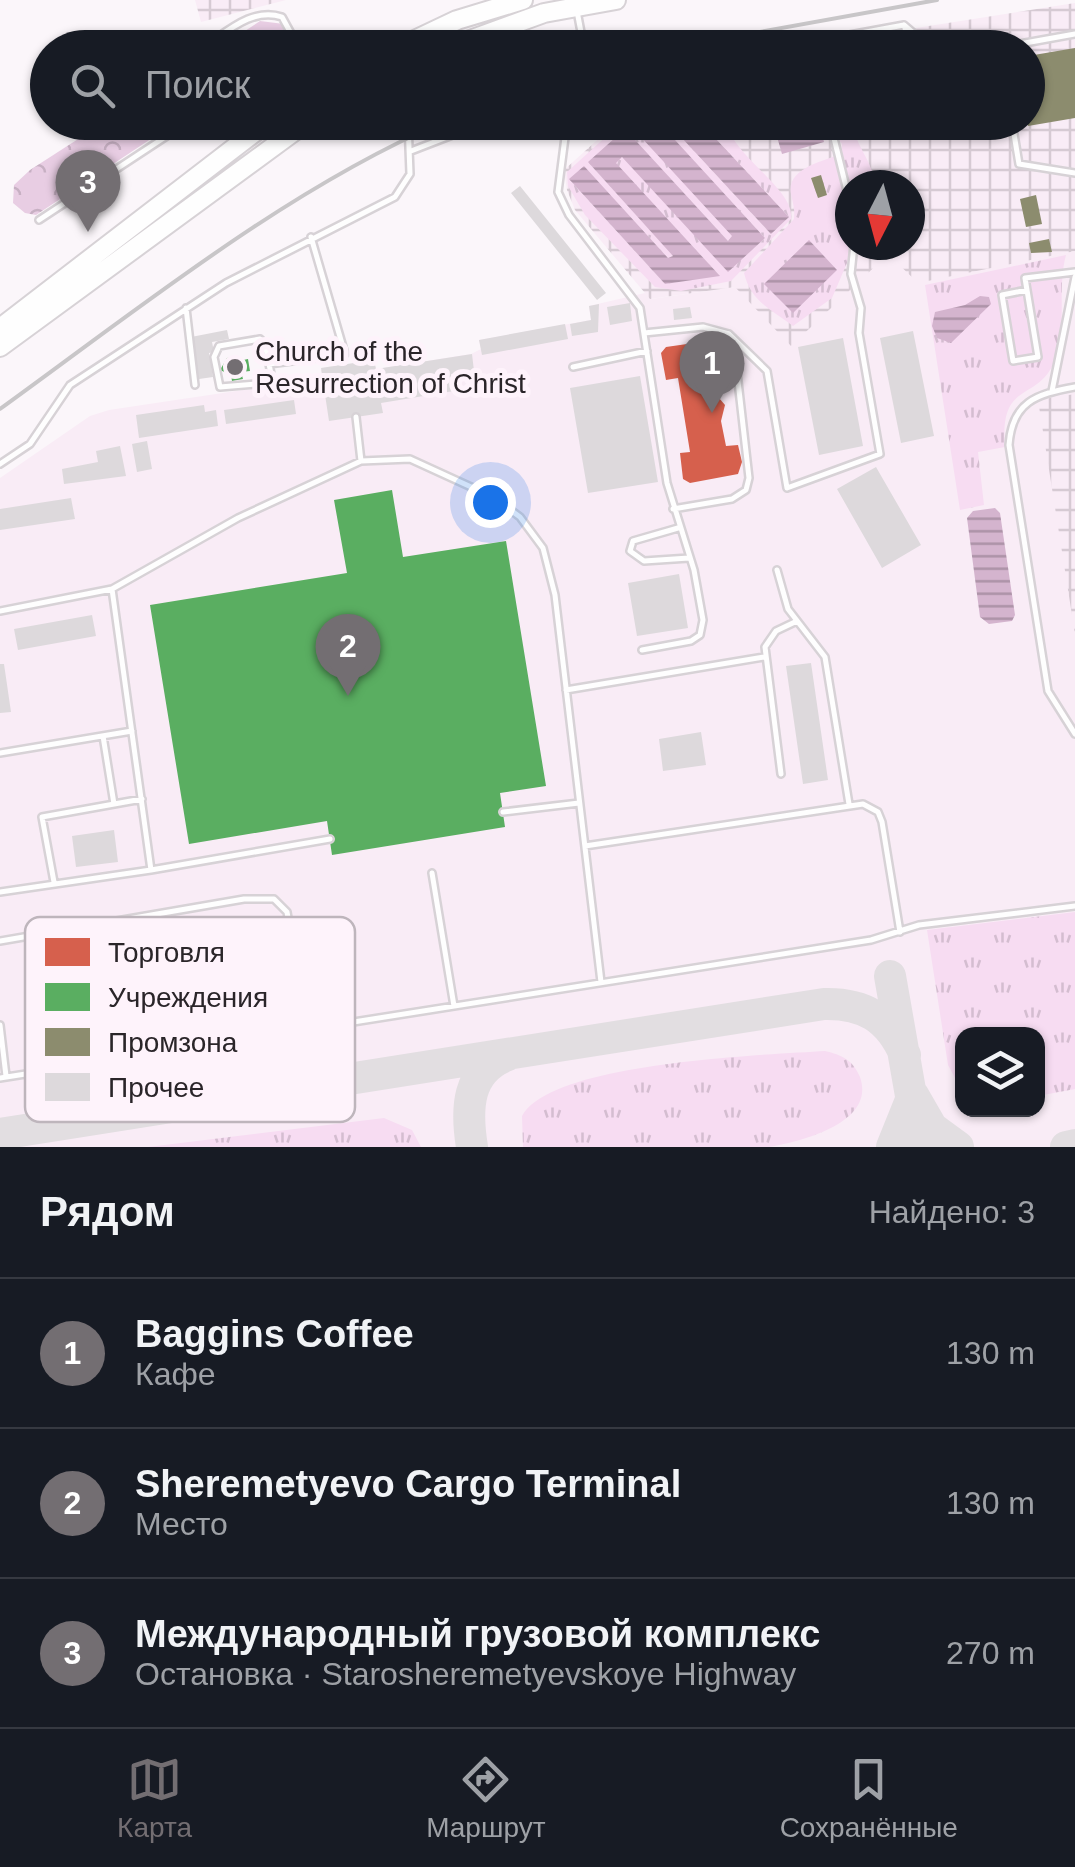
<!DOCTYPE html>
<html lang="ru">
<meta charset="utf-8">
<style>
body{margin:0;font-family:Helvetica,sans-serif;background:#20242c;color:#f1f3f6}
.controls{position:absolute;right:30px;bottom:30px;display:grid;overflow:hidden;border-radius:20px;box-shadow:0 2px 8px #0004}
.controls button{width:90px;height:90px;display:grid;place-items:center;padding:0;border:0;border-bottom:2px solid #363941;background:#171b24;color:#f1f3f6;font:50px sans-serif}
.compass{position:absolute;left:835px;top:170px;width:90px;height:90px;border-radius:50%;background:#171b24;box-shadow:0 2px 8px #0004;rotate:186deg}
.you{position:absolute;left:490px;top:502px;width:35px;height:35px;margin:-25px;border:8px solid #fff;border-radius:50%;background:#1a73e8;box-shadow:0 0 0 15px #1a73e833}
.badge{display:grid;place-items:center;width:65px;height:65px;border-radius:50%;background:#736e72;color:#fff;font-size:32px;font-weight:700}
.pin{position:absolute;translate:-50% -82px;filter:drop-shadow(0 2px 5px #0008)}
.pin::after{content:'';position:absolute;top:52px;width:35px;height:30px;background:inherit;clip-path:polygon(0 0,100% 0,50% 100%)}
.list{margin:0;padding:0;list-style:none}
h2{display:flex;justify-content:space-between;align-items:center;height:130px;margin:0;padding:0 40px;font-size:42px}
h2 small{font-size:32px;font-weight:400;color:#9ea1a6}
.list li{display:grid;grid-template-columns:65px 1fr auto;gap:30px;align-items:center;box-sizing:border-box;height:150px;padding:0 40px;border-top:2px solid #363941}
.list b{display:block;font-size:38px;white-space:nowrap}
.list p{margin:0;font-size:32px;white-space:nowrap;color:#9ea1a6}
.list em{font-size:32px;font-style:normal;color:#9ea1a6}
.icon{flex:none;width:55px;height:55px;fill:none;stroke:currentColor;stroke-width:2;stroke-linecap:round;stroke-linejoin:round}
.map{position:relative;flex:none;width:1075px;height:1147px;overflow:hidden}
.search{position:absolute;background:#171b24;box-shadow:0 2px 8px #0004;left:30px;right:30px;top:30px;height:110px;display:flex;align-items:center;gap:25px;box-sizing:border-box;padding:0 35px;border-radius:55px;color:#9ea1a6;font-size:38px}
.sheet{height:580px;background:#171b24}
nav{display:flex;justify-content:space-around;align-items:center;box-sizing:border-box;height:140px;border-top:2px solid #363941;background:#171b24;font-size:28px;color:#9ea1a6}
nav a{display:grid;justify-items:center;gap:5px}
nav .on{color:#736e72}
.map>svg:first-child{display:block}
</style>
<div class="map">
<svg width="1075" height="1147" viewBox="0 0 1075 1147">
<defs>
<pattern id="industrial-grid" width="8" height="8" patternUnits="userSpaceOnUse" patternTransform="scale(2.5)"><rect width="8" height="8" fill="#f9ecf6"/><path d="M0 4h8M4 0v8" fill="none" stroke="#d6cad3"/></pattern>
<pattern id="grass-tufts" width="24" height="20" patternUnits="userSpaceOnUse" patternTransform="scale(2.5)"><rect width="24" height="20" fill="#f7dcf2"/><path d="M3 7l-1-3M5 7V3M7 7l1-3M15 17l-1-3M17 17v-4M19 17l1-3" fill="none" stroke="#d4bdd0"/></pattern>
<pattern id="forest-crowns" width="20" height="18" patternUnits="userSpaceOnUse" patternTransform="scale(2.5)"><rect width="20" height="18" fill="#e8cde3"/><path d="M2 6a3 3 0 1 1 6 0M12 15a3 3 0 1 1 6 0" fill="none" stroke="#c7b0c3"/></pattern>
<pattern id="water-rules" width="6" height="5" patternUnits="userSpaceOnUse" patternTransform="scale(2.5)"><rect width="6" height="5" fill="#d4b4ce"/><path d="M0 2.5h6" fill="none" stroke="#ac92a7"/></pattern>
</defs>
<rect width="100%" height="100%" fill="#fbf6fa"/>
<path fill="#f9ecf6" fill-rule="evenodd" d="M876 123 1030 260 1075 251V1147H0V478L90 416 109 410 322 378 321 368 374 360 376 369 471 354 481 349 479 340 591 320 589 306 645 293 651 299 735 287 888 254 910 245V185ZM962 1034H1038V1110H962Z"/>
<path fill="url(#industrial-grid)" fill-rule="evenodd" d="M195 0H286L201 22Z
M1075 3V251L918 283 888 254 791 346 735 287 650 299 575 210 567 190 564 170 616 123 1028 122V48L795 47ZM850 185H910V245H850Z
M1075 394V634L1038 400Z"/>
<path fill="url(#grass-tufts)" d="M621 123H630L733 236 728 241 625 130 589 163 673 255 669 259 584 167 570 180 665 284 719 275 615 163 622 156 728 271 765 238 663 128 668 123 771 234 789 217 701 123H727C733 157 795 189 791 219L731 281 681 291 655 287 585 215 568 186 567 172Z
M827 123H853C855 147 873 160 875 185H850V245H868L850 256 832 298 793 326C772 310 751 302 744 273L794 219C795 208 793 204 791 194 786 168 824 161 841 154L842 144Z
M1066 255C1057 288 1067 326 1056 358 1039 404 999 378 1005 447L978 452 984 505 960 510 925 285Z
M1075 912V1089L1038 1096V1034H962V1091L948 1065 927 930Z
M825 1051C842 1055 853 1060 860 1077 876 1123 802 1141 769 1147 744 1147 717 1147 692 1147 635 1147 579 1147 523 1147L522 1116C551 1062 764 1055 825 1051Z
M384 1118 412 1130 421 1147H148Z"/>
<path fill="url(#forest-crowns)" d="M260 21 284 24 291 43 286 47 219 48Z
M103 123H175L36 215 25 213 13 203 14 185 30 170Z"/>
<path fill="url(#water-rules)" d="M668 123 664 128 765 238 728 272 622 157 616 163 720 276 665 284 569 179 584 166 668 258 673 256 588 162 625 129 728 241 732 236 629 124 701 123 789 217 771 234Z
M773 123H819L824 142 782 154Z
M809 240 837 270 793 313 764 284Z
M980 296 989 297 991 304 951 343 937 338 932 326 935 312 965 305Z
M995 508 1000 513 1015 615 1012 621 989 624 980 617 967 518 973 511Z"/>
<path fill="#d6604d" d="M715 340 722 343 728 369 716 372 719 398 725 405 721 421 726 446 738 445 742 462 738 474 690 483 683 479 680 453 690 452 678 378 666 380 661 353 666 347Z"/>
<path fill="#5aae61" d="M238 356 239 361 248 359 250 371 241 372 243 379 232 381 231 375 220 370 227 358Z
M392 490 403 557 506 541 546 786 500 793 505 827 332 855 327 821 189 844 150 605 347 573 334 500Z"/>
<path fill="#8c8c6e" d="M1075 48V118L1028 126V56Z
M821 175 827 195 818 198 811 178Z
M1036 195 1042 224 1026 227 1020 199Z
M1049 239 1052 252 1031 253 1029 243Z"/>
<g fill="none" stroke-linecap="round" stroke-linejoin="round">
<path stroke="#e2dee1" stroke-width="32" d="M890 976 920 1147
M0 1134 824 1004C864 1003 889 1018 905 1055
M472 1147C466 1110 466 1070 508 1055
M892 1147 913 1095 932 1128 958 1147
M1066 1147 1075 1145"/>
</g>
<path fill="#ddd9dc" d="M520 186 606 293 597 300 511 193Z
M630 303 632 321 610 325 607 307Z
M599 304 598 332 572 336 570 324 591 320 589 306Z
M690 307 692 318 674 320 673 309Z
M565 324 568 339 482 355 479 340Z
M227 330 229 339 212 342 214 352 209 353 213 377 199 379 191 337Z
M913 331 934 436 901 443 880 338Z
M843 338 863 446 819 455 798 347Z
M472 354 474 371 451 374 454 391 381 403 383 413 329 421 321 368 374 360 376 369Z
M640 376 658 482 588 493 570 388Z
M294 400 296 414 226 424 224 410Z
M204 405 205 412 216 410 218 426 139 438 136 415Z
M147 441 152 469 137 472 132 444Z
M120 446 126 476 64 484 62 469 98 462 96 451Z
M876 467 921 545 882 568 837 489Z
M71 498 75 519 0 530V509Z
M679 574 688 628 637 636 628 583Z
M92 615 96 636 18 650 14 629Z
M811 663 828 780 803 784 786 666Z
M0 664H4L11 712 0 713Z
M701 732 706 765 663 771 659 739Z
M114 830 118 862 76 867 72 836Z"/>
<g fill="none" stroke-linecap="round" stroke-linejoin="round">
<g stroke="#d7d2d6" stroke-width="10">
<path id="lane" d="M577 11 584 48
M904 25 931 48
M905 28 909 48
M202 48C227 32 252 7 282 17L299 48
M333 48 355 38 365 48
M779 48 904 25
M997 48 1075 34
M567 122 558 192 569 215 640 308 667 483 694 570 703 620 700 635 691 641 642 650
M830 122 850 203
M1012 122 1019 164 1075 173
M411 151 486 122
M39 220 188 122
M1027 290 1002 295 1013 361 1038 357 1025 278 1075 272
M186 308 195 385
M644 333 703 327 729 334 734 346 749 478 746 490 732 499 673 509
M729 334 767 371 787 488 880 454 859 333 861 308 851 274 854 245
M269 364 265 344 260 339 219 346 214 357 220 387 267 383 272 379 269 364 345 354 311 237
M573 367 647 351
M1075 387C1036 394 1012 402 1009 445L1048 691 1075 734
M1052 391 1075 277
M361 461 410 459 493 497 520 517 543 548 555 595 601 982
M0 464 30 444 70 385 226 283 395 197 410 174 408 122
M678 528 633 541 630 551 644 561 689 558
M777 570 788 609 825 657 849 804
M0 611 112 589
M566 690 764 657
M103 736 114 804
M0 753 132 731
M781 774 765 647 776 631 797 621
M503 812 579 803
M585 846 863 804 878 812 882 822 900 932
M151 870 330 839
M432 873 454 1006
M54 882 42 817 142 799
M0 892 151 870 112 589 238 518 361 461 356 417
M0 941 244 899H274L287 912 307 1029
M0 1025 6 1076
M0 1078 871 940 919 925 1075 906"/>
</g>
<g stroke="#d7d2d6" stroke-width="22">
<path id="primary" d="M398 48 457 20 523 0
M448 48 544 13 616 0
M0 328 268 122
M0 347 307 122"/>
</g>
<use href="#lane" stroke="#fefefe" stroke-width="5"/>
<use href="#primary" stroke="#fefefe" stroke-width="18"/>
<path stroke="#c8c6c8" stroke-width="4" d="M636 48 682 36
M671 48 937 0
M0 409C137 310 287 189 443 122"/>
</g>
<circle fill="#736e72" stroke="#fef3fb" stroke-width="4" cx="235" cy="367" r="10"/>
<g text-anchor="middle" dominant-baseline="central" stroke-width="10" stroke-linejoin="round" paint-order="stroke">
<g font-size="28" fill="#2a2529" stroke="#fef3fb" text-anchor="start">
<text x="255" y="351">Church of the<tspan x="255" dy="32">Resurrection of Christ</tspan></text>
</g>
</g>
<rect x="25" y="917" width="330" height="205" rx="15" fill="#fef3fb" stroke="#beb5bc" stroke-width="2.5"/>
<rect x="45" y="938" width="45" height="28" fill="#d6604d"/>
<rect x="45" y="983" width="45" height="28" fill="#5aae61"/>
<rect x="45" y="1028" width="45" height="28" fill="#8c8c6e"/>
<rect x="45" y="1073" width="45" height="28" fill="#ddd9dc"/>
<g font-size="28" fill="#2a2529">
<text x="108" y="962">Торговля</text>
<text x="108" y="1007">Учреждения</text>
<text x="108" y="1052">Промзона</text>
<text x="108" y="1097">Прочее</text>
</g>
</svg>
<div class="controls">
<button><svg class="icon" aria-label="layers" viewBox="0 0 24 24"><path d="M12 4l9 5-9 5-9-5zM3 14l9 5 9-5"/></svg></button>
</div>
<svg class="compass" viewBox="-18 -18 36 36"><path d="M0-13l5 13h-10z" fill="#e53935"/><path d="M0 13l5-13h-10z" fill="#9ea1a6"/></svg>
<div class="you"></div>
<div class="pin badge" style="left:712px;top:413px">1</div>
<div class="pin badge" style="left:348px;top:696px">2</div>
<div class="pin badge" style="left:88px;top:232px">3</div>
<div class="search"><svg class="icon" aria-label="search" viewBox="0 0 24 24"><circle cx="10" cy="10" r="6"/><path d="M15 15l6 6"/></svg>Поиск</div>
</div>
<section class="sheet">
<h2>Рядом<small>Найдено: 3</small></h2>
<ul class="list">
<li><span class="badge">1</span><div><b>Baggins Coffee</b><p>Кафе</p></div><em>130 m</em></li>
<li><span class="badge">2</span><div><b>Sheremetyevo Cargo Terminal</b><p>Место</p></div><em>130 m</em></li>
<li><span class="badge">3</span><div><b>Международный грузовой комплекс</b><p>Остановка · Starosheremetyevskoye Highway</p></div><em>270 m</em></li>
</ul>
</section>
<nav>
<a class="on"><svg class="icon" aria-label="map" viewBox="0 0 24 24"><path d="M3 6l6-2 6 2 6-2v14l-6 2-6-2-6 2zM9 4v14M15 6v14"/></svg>Карта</a>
<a><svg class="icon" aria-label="directions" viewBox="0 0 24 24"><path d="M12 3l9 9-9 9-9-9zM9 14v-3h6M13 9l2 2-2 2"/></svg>Маршрут</a>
<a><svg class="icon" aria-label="saved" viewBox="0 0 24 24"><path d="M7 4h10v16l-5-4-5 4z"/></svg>Сохранённые</a>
</nav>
